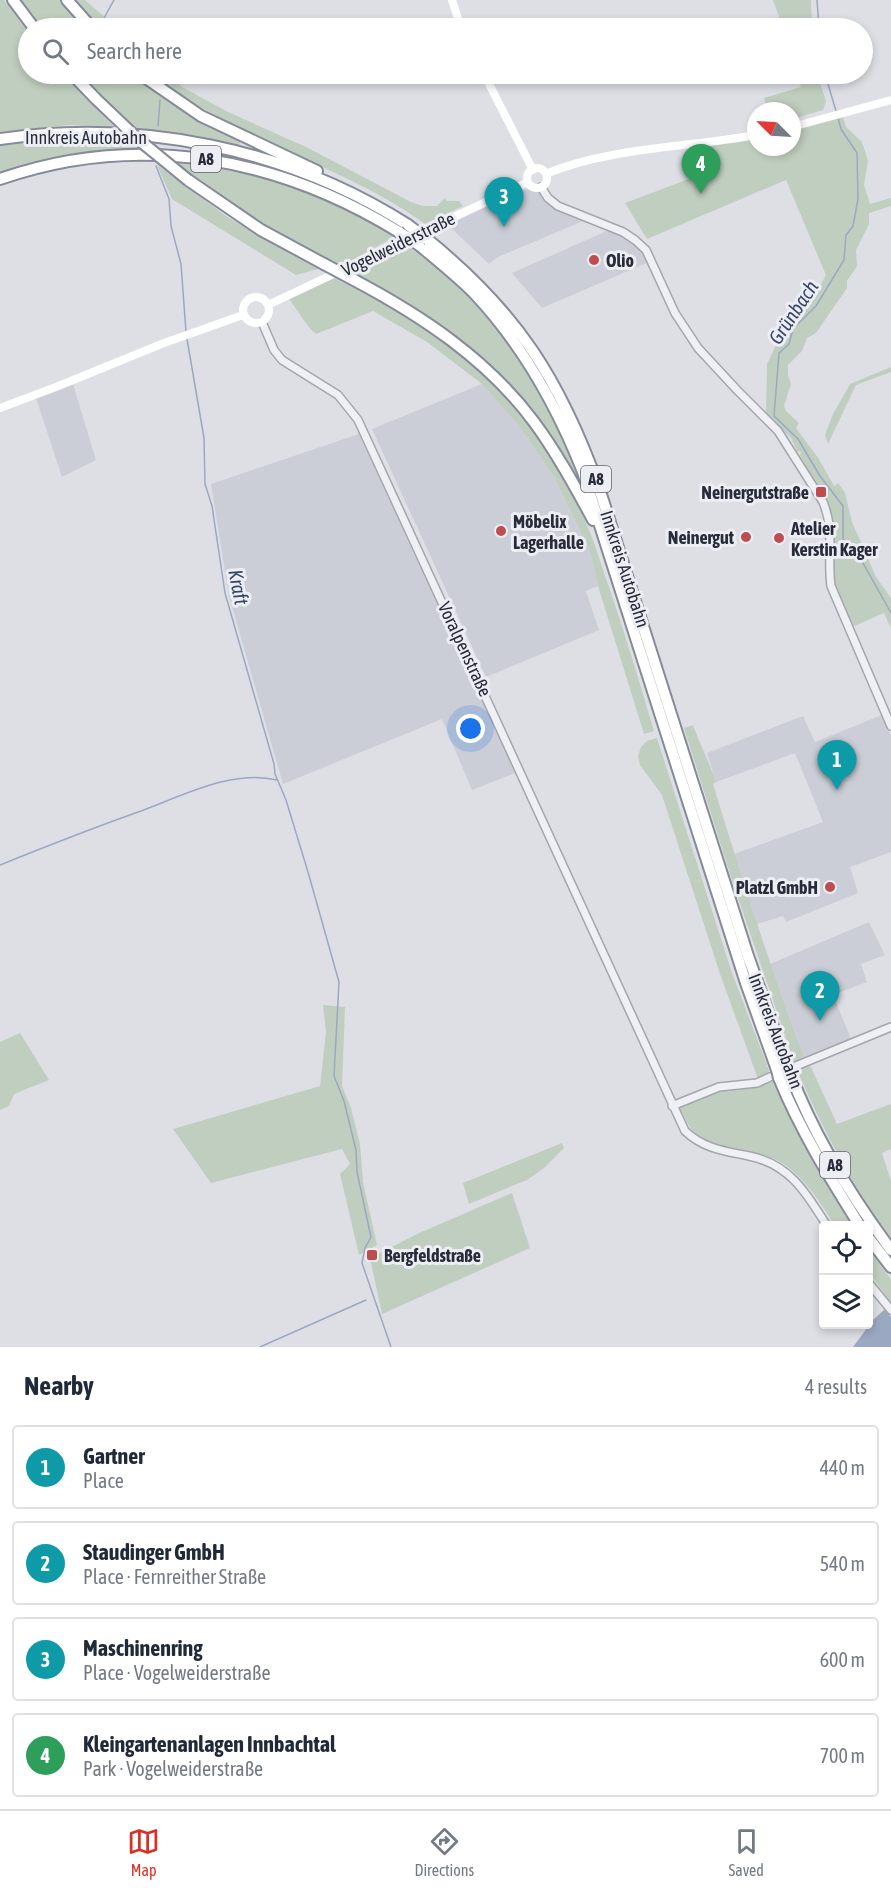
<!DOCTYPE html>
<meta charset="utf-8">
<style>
body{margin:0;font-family:"Asap Condensed",sans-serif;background:#f6f6f7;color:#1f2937}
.controls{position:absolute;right:18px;bottom:18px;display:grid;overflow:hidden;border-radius:6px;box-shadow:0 3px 9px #0003}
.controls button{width:54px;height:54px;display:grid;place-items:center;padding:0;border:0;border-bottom:2px solid #e0e1e3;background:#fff;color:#1f2937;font:30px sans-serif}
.compass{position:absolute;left:747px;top:102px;width:54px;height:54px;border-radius:50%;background:#fff;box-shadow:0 3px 9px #0003;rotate:294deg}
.you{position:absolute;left:471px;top:729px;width:21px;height:21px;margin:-15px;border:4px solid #fff;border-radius:50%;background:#1a73e8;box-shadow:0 0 0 9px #1a73e833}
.badge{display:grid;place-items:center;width:39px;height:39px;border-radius:50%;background:#d93025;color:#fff;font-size:20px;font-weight:700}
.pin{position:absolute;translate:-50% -50px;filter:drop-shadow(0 2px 3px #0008)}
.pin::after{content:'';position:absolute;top:32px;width:21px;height:18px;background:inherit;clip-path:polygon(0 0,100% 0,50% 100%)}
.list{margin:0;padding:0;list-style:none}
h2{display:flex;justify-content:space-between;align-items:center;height:78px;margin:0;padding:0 24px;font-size:26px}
h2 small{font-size:20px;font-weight:400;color:#747a83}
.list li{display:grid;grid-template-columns:39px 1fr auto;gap:18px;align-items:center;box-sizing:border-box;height:84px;margin:0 12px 12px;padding:0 12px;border:2px solid #e0e1e3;border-radius:6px}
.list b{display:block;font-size:22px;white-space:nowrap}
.list p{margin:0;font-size:20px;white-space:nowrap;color:#747a83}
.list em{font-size:20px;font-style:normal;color:#747a83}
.icon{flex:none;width:33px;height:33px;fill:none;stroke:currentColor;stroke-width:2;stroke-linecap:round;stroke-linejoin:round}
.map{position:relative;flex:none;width:891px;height:1347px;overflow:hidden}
.search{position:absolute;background:#fff;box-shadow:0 3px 9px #0003;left:18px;right:18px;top:18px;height:66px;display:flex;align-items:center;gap:15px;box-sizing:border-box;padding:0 21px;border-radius:33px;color:#747a83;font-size:22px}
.sheet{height:462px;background:#fff}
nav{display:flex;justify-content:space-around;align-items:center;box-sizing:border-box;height:84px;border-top:2px solid #e0e1e3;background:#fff;font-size:16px;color:#747a83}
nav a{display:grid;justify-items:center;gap:3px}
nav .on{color:#d93025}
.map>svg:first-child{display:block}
</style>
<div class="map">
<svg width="891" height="1347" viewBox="0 0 891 1347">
<rect width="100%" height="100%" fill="#dddfe5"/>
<path fill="#cbced6" d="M532 189 539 192 551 206 560 212 583 221 498 257 489 264 448 225 520 191Z
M609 230 625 237 638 246 649 262 542 308 512 273Z
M73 384 96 460 62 477 36 398Z
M482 384 520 427 555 479 590 551 598 586 586 591 599 630 486 677 372 429Z
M359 434 481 700 515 773 472 790 442 719 283 784 229 596 211 484Z
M882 715 891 735V852L850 867 858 893 786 922 783 916 757 924 734 854 823 822 795 753 716 782 707 753 803 716 815 742Z
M869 922 885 955 861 964 867 982 833 995 854 1046 797 1070 794 1062 804 1057 770 964Z"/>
<path fill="#c0cebf" d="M0 0H4L28 32V74H64L114 127 69 125 0 132Z
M19 0H61L86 28H41Z
M76 0H85L117 28H101Z
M773 0H811L812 28H783Z
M80 74H134C167 101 202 123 240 142L239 146 196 136 136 130Z
M150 74H171L182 87 228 112 308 148 411 202 423 206H437L445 198 447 201H459L463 206 425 224C376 188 320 167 266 141 225 122 187 100 150 74Z
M797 74H817L826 101 823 110 792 119V111H768L764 98 801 87Z
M843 117 846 127 862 142 868 161 864 185 870 204 891 198V206L869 213V224L856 250 857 266 847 281V288L816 333 807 338 802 351 788 365V375L791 384 784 406 786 411 799 423 796 428 819 459 834 486 838 483 845 493 852 522 876 577 891 598V628L884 613 852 627 835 586 832 570 835 532 830 511 800 455 801 452 797 451 791 438 766 413 767 364 781 335 810 304 826 275 786 180 647 239 625 203 694 177 690 149 756 138V147H792V130Z
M102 138H126L140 150 88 152 33 163 0 173V143L41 139Z
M175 163C253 170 328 193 394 237L340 267 283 237 233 206Z
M157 165 226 216 318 269 296 275 172 199Z
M406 245C420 256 436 266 450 278 510 332 553 404 580 480L577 481C561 457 546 431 529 408 483 347 416 306 350 272Z
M334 278C369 296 405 313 437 336 503 383 553 450 586 523 593 538 598 554 603 570 622 623 638 677 654 731L644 734 598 586 590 551 555 479 520 427 482 384 427 342 373 311 316 334C306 326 298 310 289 299Z
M891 367V372L856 385 828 444 825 435 833 414 850 384Z
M693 725C700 745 709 761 716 782L713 784C741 876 770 967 804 1057L794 1062 730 874 684 728Z
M657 738 731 970 770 1073 758 1079 720 974 662 795 640 765 638 756 641 747 647 741Z
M323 1005 345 1007 342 1086 351 1108 360 1144 363 1182 377 1245 359 1255 340 1174 350 1164 342 1149 211 1183 173 1129 320 1086 326 1032Z
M20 1033 49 1080 14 1094 9 1106 0 1110V1042Z
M810 1065 837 1124 891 1104V1149L882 1153 891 1181V1238C852 1186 823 1130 797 1070Z
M773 1080 810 1157 851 1225H835C820 1203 802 1172 776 1160 750 1148 715 1153 693 1131 687 1125 683 1114 679 1107L720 1089 759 1086Z
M562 1143 564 1148 544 1168 527 1180 469 1204 463 1183Z
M512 1193 530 1248 382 1314 370 1258 417 1234Z
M868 1249 891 1279V1303L869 1272Z"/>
<path fill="#9ba8c2" d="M885 1309 891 1317V1347H853L873 1320Z"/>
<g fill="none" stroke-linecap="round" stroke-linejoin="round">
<path stroke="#9ba8c2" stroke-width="1.5" d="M817 0 819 28
M109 28 103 22V20L114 0
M825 74 836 111
M162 78V74
M838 118 841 129 857 153 858 199 853 226 846 235 844 260 816 306 793 329 789 344 779 353 774 416 798 439 820 476 843 506V539L863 563 891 613
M158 126 160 100
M156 166 169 199 171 226 181 264 186 332
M187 339 204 438 205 484 212 506 225 593 274 764 275 774 286 800 308 872 339 982 334 1076 344 1101 356 1150 357 1172 371 1237 365 1248 362 1263 391 1347
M0 865C47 846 93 828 141 811 182 796 233 769 277 780
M260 1347 366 1300"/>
<g stroke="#a3a6ae" stroke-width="10">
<path id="tertiary" d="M541 187 548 198 558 206 623 232 635 240 646 250 675 313 698 348 737 390 778 431 823 502C835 530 827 558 831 586L891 726
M262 322 274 350 282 360 338 395 358 420 685 1131C704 1149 725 1151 749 1156 790 1164 807 1194 827 1226
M796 1066 891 1027
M672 1106 719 1087 757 1083 770 1077
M868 1282 891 1310"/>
</g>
<g stroke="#868b9a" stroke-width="14">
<path id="motorway" d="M13 0 34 28
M67 0 92 28
M72 74 96 99
M140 74 201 116 317 171
M0 139C141 119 287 148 408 225
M0 179C138 131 277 157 399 232
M188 180 261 230 324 264
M428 240C518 313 560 380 599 488L748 956 787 1066
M419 245C437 260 457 276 474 293 523 345 557 406 583 472L746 983 777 1070
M354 280C422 316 487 359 534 422 557 453 575 486 593 520
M790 1073C814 1136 851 1196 891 1250
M779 1078C800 1130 830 1178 860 1226
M868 1237 891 1267"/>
</g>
<use href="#tertiary" stroke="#eff0f4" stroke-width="7"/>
<path stroke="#fff" stroke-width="8" d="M452 0 461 28
M484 74 533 170
M792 127 891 100
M527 178a10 10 0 1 1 20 0a10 10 0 1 1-20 0Z
M546 174C606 148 690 147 756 135
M243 310a13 13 0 1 1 26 0a13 13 0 1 1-26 0Z
M268 305 528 182
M0 408 56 387 164 343 243 315"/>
<use href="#motorway" stroke="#fff" stroke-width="10"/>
<g stroke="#868b9a" stroke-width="14" stroke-linecap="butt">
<path id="motorway-bridge" d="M96 99 139 140 188 180
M408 225 428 240
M399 232 419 245
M324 264 354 280
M787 1066 790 1073
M777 1070 779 1078"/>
</g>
<use href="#motorway-bridge" stroke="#fff" stroke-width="10"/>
</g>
<g fill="#be4d4f" stroke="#eceef3" stroke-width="2">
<circle cx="594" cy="260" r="6"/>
<rect x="815" y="486" width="12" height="12" rx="3"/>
<circle cx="501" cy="531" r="6"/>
<circle cx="746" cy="537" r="6"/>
<circle cx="779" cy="538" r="6"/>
<circle cx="830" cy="887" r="6"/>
<rect x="366" y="1249" width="12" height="12" rx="3"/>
</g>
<g text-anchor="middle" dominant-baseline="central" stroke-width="6" stroke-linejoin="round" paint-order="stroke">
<g fill="#eceef3" stroke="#636672" stroke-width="1.5">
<rect x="191" y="146" width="30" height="26" rx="4.5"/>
<rect x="581" y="466" width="30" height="26" rx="4.5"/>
<rect x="820" y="1152" width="30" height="26" rx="4.5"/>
</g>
<g font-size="16" font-weight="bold" fill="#282c3a">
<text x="206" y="159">A8</text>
<text x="596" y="479">A8</text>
<text x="835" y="1165">A8</text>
</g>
<g font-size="18" fill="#282c3a" stroke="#eceef3">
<text x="86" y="137">Innkreis Autobahn</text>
<text transform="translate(398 244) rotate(-26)">Vogelweiderstraße</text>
<text transform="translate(625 569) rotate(72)">Innkreis Autobahn</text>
<text transform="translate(465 649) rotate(65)">Voralpenstraße</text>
<text transform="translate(776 1031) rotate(69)">Innkreis Autobahn</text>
</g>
<g font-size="18" font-weight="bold" fill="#282c3a" stroke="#eceef3" text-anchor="start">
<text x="606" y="260">Olio</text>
<text x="809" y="492" text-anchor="end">Neinergutstraße</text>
<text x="513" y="521">Möbelix<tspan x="513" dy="21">Lagerhalle</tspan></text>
<text x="791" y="528">Atelier<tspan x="791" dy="21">Kerstin Kager</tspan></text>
<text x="734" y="537" text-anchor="end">Neinergut</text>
<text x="818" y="887" text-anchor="end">Platzl GmbH</text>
<text x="384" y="1255">Bergfeldstraße</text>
</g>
<g font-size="20" font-style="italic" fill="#374669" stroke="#eceef3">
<text transform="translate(793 312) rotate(-56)">Grünbach</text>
<text transform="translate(239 587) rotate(79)">Kraft</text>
</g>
</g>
</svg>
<div class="controls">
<button><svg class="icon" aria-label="locate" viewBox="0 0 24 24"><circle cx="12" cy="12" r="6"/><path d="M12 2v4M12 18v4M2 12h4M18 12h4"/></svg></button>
<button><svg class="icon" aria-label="layers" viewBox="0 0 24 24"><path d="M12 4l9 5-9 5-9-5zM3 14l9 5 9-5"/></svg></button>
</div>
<svg class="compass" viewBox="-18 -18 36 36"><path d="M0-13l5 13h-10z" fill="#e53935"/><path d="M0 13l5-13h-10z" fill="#747a83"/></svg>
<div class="you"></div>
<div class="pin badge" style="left:837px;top:790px;background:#0f9aa8">1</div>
<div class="pin badge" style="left:820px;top:1021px;background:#0f9aa8">2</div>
<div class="pin badge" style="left:504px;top:227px;background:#0f9aa8">3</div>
<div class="pin badge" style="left:701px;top:194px;background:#2e9e5b">4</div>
<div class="search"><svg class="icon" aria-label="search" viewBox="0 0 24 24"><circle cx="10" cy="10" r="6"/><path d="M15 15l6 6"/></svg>Search here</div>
</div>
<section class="sheet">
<h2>Nearby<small>4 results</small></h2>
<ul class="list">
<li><span class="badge" style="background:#0f9aa8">1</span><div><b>Gartner</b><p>Place</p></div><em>440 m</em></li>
<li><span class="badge" style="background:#0f9aa8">2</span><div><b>Staudinger GmbH</b><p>Place · Fernreither Straße</p></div><em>540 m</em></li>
<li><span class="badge" style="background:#0f9aa8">3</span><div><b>Maschinenring</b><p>Place · Vogelweiderstraße</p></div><em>600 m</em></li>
<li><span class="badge" style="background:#2e9e5b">4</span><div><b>Kleingartenanlagen Innbachtal</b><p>Park · Vogelweiderstraße</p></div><em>700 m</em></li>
</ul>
</section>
<nav>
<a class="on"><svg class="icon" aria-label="map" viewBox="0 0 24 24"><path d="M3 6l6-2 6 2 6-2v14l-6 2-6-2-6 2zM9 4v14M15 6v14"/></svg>Map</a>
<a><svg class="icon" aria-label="directions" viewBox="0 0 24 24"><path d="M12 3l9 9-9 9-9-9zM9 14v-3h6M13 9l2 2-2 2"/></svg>Directions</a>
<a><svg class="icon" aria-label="saved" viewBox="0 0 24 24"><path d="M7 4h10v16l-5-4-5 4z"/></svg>Saved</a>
</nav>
